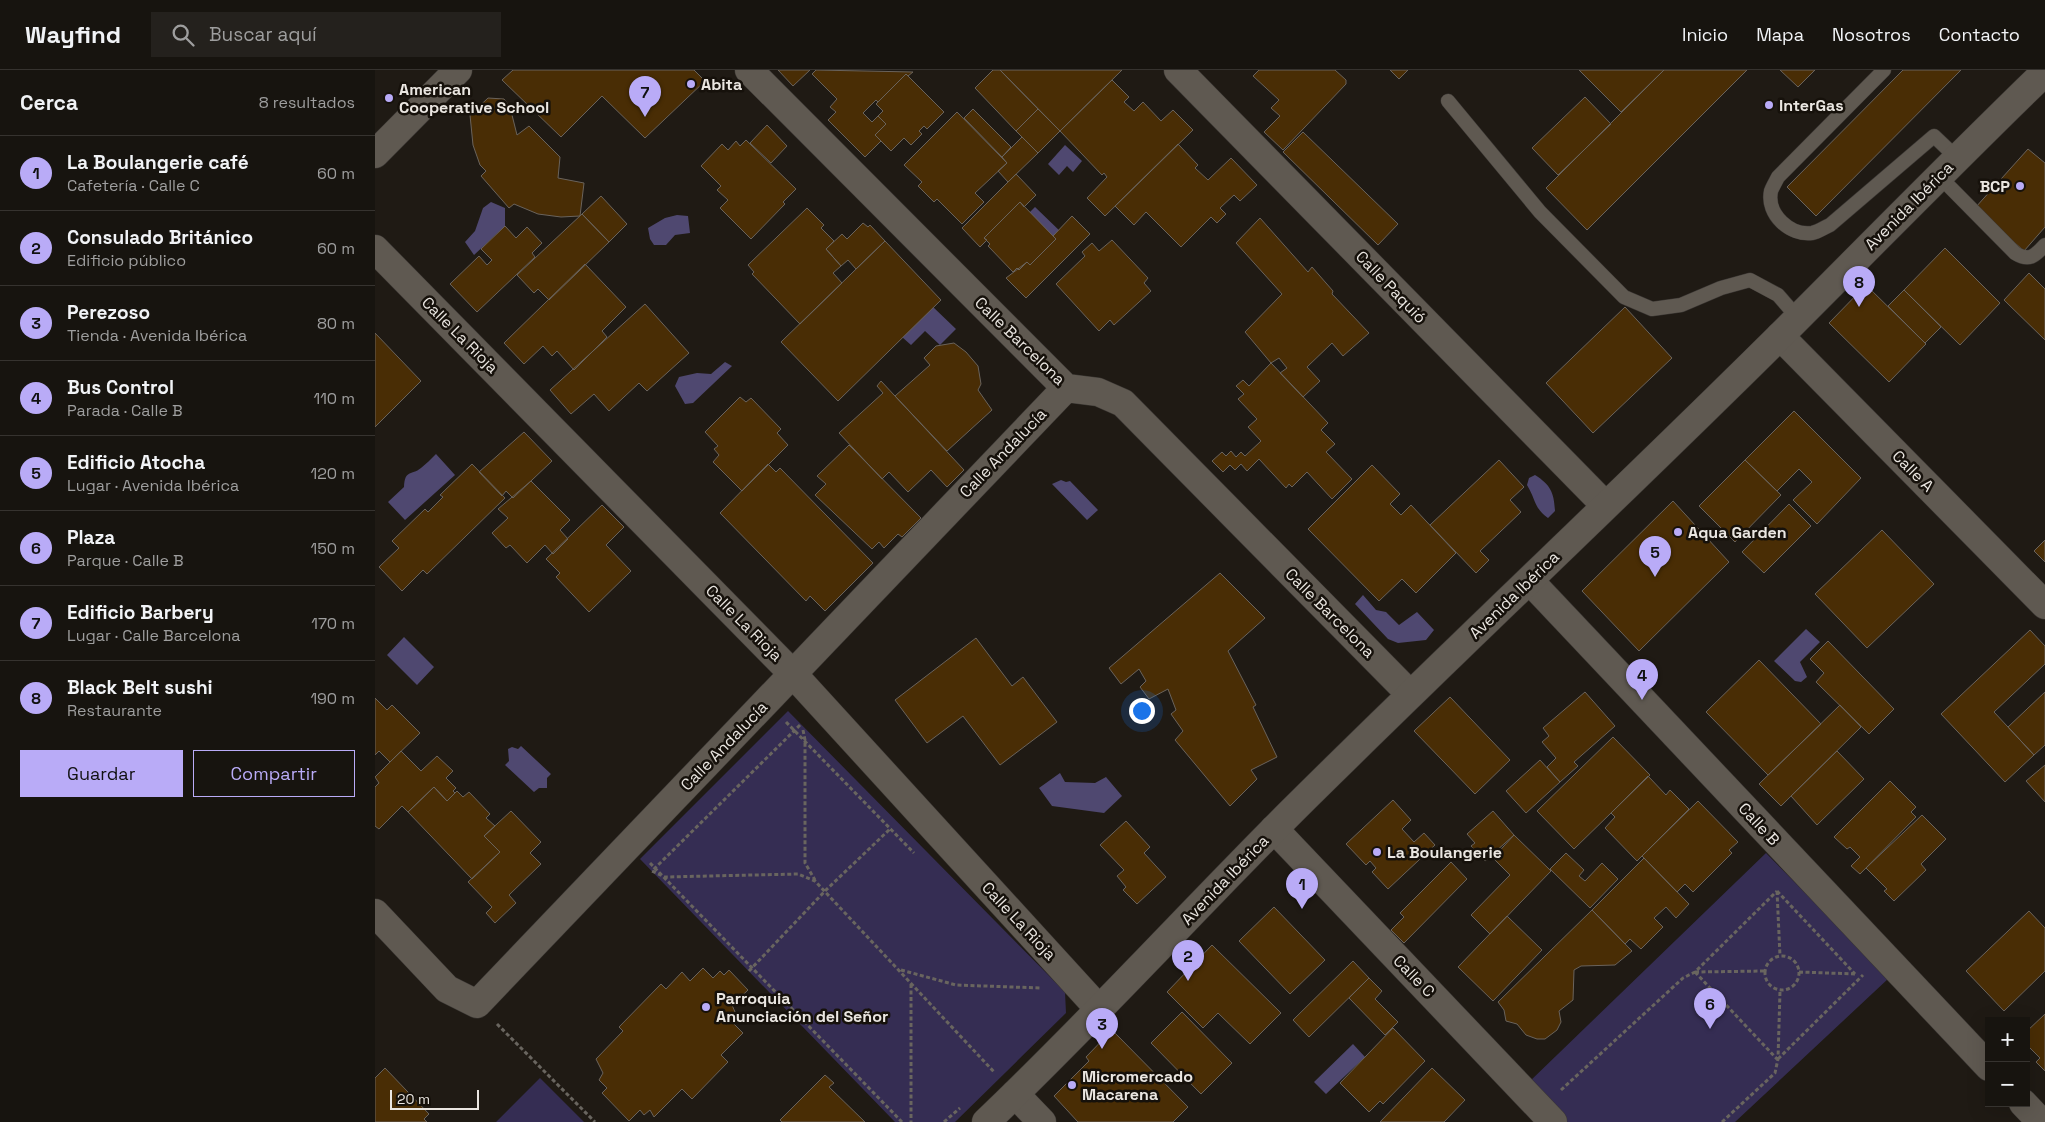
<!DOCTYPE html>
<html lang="es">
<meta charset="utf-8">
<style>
body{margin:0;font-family:"Space Grotesk",sans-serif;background:#24211d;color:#f1f3f6}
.controls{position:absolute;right:15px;bottom:15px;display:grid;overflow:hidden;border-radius:0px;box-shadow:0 5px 20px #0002}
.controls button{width:45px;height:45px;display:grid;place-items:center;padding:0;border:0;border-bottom:1px solid #36332f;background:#17140f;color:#f1f3f6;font:25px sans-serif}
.scale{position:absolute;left:15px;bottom:12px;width:89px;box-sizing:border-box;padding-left:5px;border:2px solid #eae6e1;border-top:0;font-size:14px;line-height:18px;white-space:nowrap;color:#eae6e1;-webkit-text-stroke:4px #16110b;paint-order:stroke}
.you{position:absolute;left:766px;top:640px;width:18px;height:18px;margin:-12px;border:4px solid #fff;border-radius:50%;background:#1a73e8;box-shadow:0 0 0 8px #1a73e833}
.badge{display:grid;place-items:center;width:32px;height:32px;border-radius:50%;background:#b9abf7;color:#111;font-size:16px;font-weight:700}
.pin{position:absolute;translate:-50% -41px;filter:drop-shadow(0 1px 2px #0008)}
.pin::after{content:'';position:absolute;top:26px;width:18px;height:15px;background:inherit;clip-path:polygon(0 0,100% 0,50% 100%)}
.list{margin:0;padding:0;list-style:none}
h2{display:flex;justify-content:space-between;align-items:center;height:65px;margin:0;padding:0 20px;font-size:21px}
h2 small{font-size:16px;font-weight:400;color:#9e9e9e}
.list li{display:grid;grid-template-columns:32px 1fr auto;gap:15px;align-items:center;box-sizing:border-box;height:75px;padding:0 20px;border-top:1px solid #36332f}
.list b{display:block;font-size:19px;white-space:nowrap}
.list p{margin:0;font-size:16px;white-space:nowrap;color:#9e9e9e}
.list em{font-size:16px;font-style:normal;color:#9e9e9e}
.actions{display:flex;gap:10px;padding:15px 20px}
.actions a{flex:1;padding:11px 0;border:1px solid #b9abf7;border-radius:0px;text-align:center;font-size:18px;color:#b9abf7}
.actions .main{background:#b9abf7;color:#111}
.icon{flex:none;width:28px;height:28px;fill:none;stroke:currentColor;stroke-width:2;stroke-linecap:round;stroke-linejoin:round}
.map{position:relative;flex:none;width:1670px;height:1052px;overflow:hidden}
header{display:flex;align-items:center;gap:30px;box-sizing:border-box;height:70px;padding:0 25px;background:#17140f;border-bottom:1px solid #36332f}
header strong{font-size:24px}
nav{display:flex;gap:28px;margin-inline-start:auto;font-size:18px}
.search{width:350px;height:45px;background:#24211d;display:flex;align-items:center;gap:12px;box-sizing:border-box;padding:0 18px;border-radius:0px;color:#9e9e9e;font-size:19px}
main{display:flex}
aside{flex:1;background:#17140f}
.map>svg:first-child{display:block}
</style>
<header>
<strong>Wayfind</strong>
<div class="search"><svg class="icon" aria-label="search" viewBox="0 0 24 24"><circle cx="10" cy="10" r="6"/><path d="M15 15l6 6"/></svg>Buscar aquí</div>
<nav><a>Inicio</a><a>Mapa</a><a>Nosotros</a><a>Contacto</a></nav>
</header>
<main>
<aside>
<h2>Cerca<small>8 resultados</small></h2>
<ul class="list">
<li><span class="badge">1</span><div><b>La Boulangerie café</b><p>Cafetería · Calle C</p></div><em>60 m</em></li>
<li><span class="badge">2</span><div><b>Consulado Británico</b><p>Edificio público</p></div><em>60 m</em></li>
<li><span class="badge">3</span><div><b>Perezoso</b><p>Tienda · Avenida Ibérica</p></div><em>80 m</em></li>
<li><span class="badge">4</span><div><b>Bus Control</b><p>Parada · Calle B</p></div><em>110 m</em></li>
<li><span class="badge">5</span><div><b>Edificio Atocha</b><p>Lugar · Avenida Ibérica</p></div><em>120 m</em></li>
<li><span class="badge">6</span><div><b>Plaza</b><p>Parque · Calle B</p></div><em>150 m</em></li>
<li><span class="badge">7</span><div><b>Edificio Barbery</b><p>Lugar · Calle Barcelona</p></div><em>170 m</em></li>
<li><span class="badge">8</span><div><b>Black Belt sushi</b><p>Restaurante</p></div><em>190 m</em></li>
</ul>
<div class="actions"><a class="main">Guardar</a><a>Compartir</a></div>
</aside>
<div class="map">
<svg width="1670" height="1052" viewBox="0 0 1670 1052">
<rect width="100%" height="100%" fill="#1f1a14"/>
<path fill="#352d53" d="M413 641 690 922 691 943 580 1052H520L265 789Z
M1391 783 1514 908 1360 1052H1191L1153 1013Z
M165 1008 209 1052H121Z"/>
<path fill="#4f4870" d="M690 75 707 91 698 102 692 96 684 105 673 94Z
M116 132 130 138V156L99 185 90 172 100 161 108 138Z
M660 137 688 164 681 173 652 145Z
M302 145 313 146 315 163 300 165 291 175H279L275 169 273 158 290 148Z
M557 236 581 259 565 275 550 261 536 275 527 267Z
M350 292 357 296 318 333 310 334 300 316 304 307 322 303 336 304Z
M61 384 80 405 30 450 13 432 29 417C30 399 36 406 46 398 51 394 56 389 61 384Z
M1160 405C1176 415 1179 423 1180 441L1173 448C1159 438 1161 430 1152 415L1154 408Z
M686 410 691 412 695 411 723 440 712 450 677 414Z
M988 525 1001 540 1011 542 1024 555 1042 542 1059 560 1051 570 1023 573 1013 569 980 534Z
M1431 559 1445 572 1425 592 1432 607 1426 612 1420 611 1399 591Z
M29 567 59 597 42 615 12 585Z
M146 676 176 704 172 708V718H164L159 722 130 695 134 691 133 679 137 677 143 679Z
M685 703 690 712 720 713 731 707 747 726 729 743 677 736 664 718Z
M978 974 990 987 951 1024 939 1012Z"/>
<path fill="#492d05" stroke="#6a635c" d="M138 0H319L330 11 270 68 227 26 186 67 127 10Z
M403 0H435L418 16Z
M441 0 538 2 533 6 531 4 503 32 501 30 488 43 497 52 503 46 511 54 500 65 506 71 490 87 453 50 461 42 455 37 462 29 437 4Z
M618 0H625L663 39 641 61 600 18Z
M625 0H747L685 61Z
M884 0H960L971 10V14L908 80 889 62 905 46 896 38 904 30 878 6Z
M1015 0H1033L1024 9Z
M1204 0H1289L1246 42Z
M1289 0H1372L1212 160 1171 118Z
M1405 0H1440L1423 17Z
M1528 0H1586L1441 146 1412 117Z
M531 4 569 42 552 59 549 56 544 61 547 64 536 75 529 68 516 81 500 65 511 54 503 46 508 41 501 34Z
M737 10 754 27 749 32 759 41 768 32 786 51 798 40 818 60 730 146 712 128 732 107 729 103 727 105 685 61Z
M1210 27 1236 54 1183 105 1157 78Z
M113 28 129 29 135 37 142 65 154 56 185 87 183 108 209 113 205 146 186 147 163 144 139 134 134 138 106 106 111 101 105 95 98 75 95 45Z
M598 39 636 77 627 87 589 48Z
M663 39 685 61 663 83 641 61Z
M582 42 632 93 600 123 609 132 587 154 562 129 559 132 543 116 547 112 529 95Z
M392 55 412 76 396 93 375 73Z
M928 62 1023 154 1003 175 908 82Z
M647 67 663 83 633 112 623 101 632 93 627 87Z
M371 70 421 119 408 132 410 134 376 169 345 138 353 130 342 120 346 116 326 96 347 74 353 80 361 71 365 76Z
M803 74 823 95 820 98 833 110 856 88 882 115 865 131 859 125 845 138 851 144 842 153 836 147 806 177 771 142 759 155 740 136Z
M1653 79 1670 93V157L1649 181 1600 138Z
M641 104 661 125 649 137 645 132 609 168 612 170 605 177 587 158Z
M226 126 252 154 234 172 207 144Z
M645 132 681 169 655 195 652 192 644 200 642 198 638 202 613 176 615 174 609 168Z
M432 138 449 155 446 158 459 171 451 179 466 196 458 203 467 213 425 254 377 204 379 202 373 195Z
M207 144 234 172 174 230 163 219 159 223 142 205Z
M697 146 715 164 651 228 631 208 652 192 655 195 681 169 678 166Z
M885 148 933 202 937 197 958 221 957 224 994 263 968 286 957 273 932 297 945 311 928 327 905 303 912 298 904 288 896 293 870 262 907 224 861 173Z
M488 153 493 157 495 155 510 171 481 199 473 190 466 196 451 179 467 164 472 169Z
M130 156 141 168 152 157 167 173 157 183 160 187 102 242 75 214 104 186 112 195 117 190 106 179Z
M737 170 773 208 769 213 776 221 739 255 735 250 724 261 681 214 710 186 707 182 717 173 724 181Z
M510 171 566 230 463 331 406 272Z
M1570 178 1625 233 1585 275 1529 220Z
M210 194 251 237 227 261 232 267 199 300 182 281 177 286 168 276 149 294 129 273Z
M1654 203 1670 219V270L1629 230Z
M1491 215 1551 274 1514 312 1454 253Z
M1529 220 1566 257 1550 273 1513 236Z
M270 234 314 283 272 321 264 313 234 341 219 324 196 344 175 320Z
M1250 237 1297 288 1218 363 1171 313Z
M0 263 46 311 0 357Z
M579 273 591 282 603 296 606 314 603 320 617 340 572 381 520 326 555 295 549 288 561 276Z
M896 293 953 353 946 360 960 374 951 382 977 409 957 429 932 402 917 417 914 414 911 418 884 389 872 401 866 394 860 400 855 395 848 402 837 391 847 382 851 386 856 381 861 387 866 382 870 386 886 371 873 357 882 349 863 329 869 324 861 316 868 310 874 316Z
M506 311 589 400 572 417 556 400 533 422 514 402 507 409 464 363 508 323 502 316Z
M365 327 371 332 376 328 406 359 402 363 413 375 367 421 338 392 344 385 339 379 343 376 330 362Z
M1419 341 1486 408 1442 454 1418 430 1437 412 1424 399 1402 421 1370 390Z
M149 362 177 391 138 428 131 421 127 426 104 402Z
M474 375 546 448 527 467 523 464 509 478 504 472 497 479 440 425 451 414 442 406Z
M1124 390 1149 417 1135 430 1146 442 1105 481 1114 490 1101 503 1055 455Z
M1370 390 1406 425 1360 472 1324 436Z
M97 394 130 428 52 504 48 500 27 521 4 497 24 478 17 471 50 439 53 442 68 427 65 425Z
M393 394 401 402 405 398 498 493 450 541 435 526 431 531 345 443Z
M997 395 1025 424 1015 434 1026 445 1036 435 1081 483 1041 523 1027 509 1004 531 933 459Z
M156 411 195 450 185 460 193 469 178 484 170 475 152 493 135 475 131 478 117 463 133 448 123 439Z
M1298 431 1354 492 1264 581 1207 521Z
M1414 434 1436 456 1389 503 1367 482Z
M227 435 249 457 231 475 256 501 214 542 181 507 185 503 171 489Z
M1507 460 1559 514 1492 578 1440 524Z
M1670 470V492L1659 481Z
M845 503 890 548 853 581 881 635 878 637 902 687 876 700 882 709 855 736 800 670 808 661 796 644 801 640 793 619 774 629 765 617 771 611 764 599 746 614 734 598Z
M1655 560 1670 576V594L1619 642 1659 685 1630 712 1566 644Z
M601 568 637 616 648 607 682 652 625 695 588 646 552 673 520 630Z
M1453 571 1519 639 1494 664 1441 612 1449 603 1435 589Z
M1384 590 1446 654 1393 705 1331 642Z
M1210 622 1240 656 1199 692 1203 696 1185 712 1172 697 1181 688 1167 672 1174 666 1168 658Z
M1670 622V675L1659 685 1633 657Z
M1075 627 1135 690 1100 724 1039 661Z
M0 628 12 640 17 635 45 663 15 692 4 681 0 685Z
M1465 635 1486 657 1406 736 1384 714Z
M1238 667 1275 705 1199 779 1162 741Z
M26 681 46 701 62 686 78 701 71 708 81 718 78 721 80 723 72 731 59 717 33 742 27 736 4 759 0 756V717L4 713 0 707Z
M1462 681 1489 709 1442 755 1416 726Z
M1165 690 1185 712 1151 743 1131 721Z
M1670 695V732L1651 711Z
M1273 706 1291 725 1295 720 1314 739 1262 791 1230 758 1240 747 1236 743Z
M1515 711 1541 737 1536 742 1541 747 1485 804 1476 796 1485 787 1475 777 1472 779 1459 767Z
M59 717 72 731 82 721 88 727 94 722 115 744 111 748 120 756 109 766 125 782 97 809 33 742Z
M1018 730 1036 750 1027 759 1039 772 1049 763 1060 775 1013 819 997 802 1001 798 995 791 991 795 971 774Z
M1323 731 1363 772 1354 780 1357 783 1318 822 1310 814 1302 822 1267 786Z
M136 741 166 772 155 783 166 794 134 825 141 833 120 853 111 843 117 837 93 812 125 782 109 766Z
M1118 741 1139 765 1110 791 1096 776 1100 773 1092 764Z
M1547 745 1571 769 1546 794 1551 800 1519 831 1509 821 1512 819 1491 798Z
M751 751 775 777 769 783 791 807 762 834 748 820 751 817 742 806 749 800 725 775Z
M1139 765 1176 801 1115 864 1096 845 1135 805 1118 788Z
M1191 783 1209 800 1204 806 1210 811 1227 793 1243 809 1215 838 1175 799Z
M1269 788 1314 834 1301 848 1291 837 1279 848 1288 857 1266 879 1255 869 1250 874 1217 840Z
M1076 792 1092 809 1029 873 1016 860 1029 847 1025 843Z
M899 837 950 890 915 924 864 871Z
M1217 840 1257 881 1240 895 1206 896 1199 900 1198 930 1184 941 1186 952 1182 960 1170 969H1162L1151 965 1142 954 1131 951 1129 940 1123 932Z
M1654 841 1670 858V901L1629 941 1591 901Z
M1132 846 1167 880 1118 931 1083 897Z
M837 875 906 943 875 974 843 943 828 958 792 922Z
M978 891 994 908 934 967 918 950Z
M328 898 338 908 345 901 349 905 354 900 373 920 357 935 360 942 356 951 368 963 346 985 353 992 317 1029 307 1019 279 1047 275 1040 269 1045 265 1040 254 1051 227 1023 232 1018 224 1010 228 1003 221 989 248 961 244 957 286 914 291 919 307 902 315 911Z
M994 908 1007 921 1000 929 1023 952 1010 965 974 928Z
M807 942 857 993 826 1024 776 973Z
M1670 944V1001L1661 992 1665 988 1651 974V962Z
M1018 958 1050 991 1008 1034 1005 1031 994 1042 965 1013Z
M737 960 813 1037 798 1052H703L679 1026 714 991 711 987Z
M10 998 54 1044 49 1049 52 1052H0V1008Z
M1057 998 1090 1030 1069 1052H1005Z
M450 1005 459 1013 454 1017 490 1052H407L405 1050Z"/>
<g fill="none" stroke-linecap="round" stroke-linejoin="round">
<g stroke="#3a3633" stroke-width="15">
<path id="service" d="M1509 0 1403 107C1401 111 1398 116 1396 121 1391 145 1416 166 1437 163 1443 162 1450 157 1455 155L1559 66 1582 88
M1073 31 1165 142 1249 227 1277 239 1306 235 1346 218 1375 210 1403 225 1423 248
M1564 106 1640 183C1654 192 1660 186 1670 175"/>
</g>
<g stroke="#3a3633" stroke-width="29">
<path id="minor" d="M374 0 691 318 723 322 748 333 1035 624
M803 0 1230 435
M0 84 83 0
M0 179 418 604 725 940
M1405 266 1670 535
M1155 511 1614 997
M899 759 1178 1052
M0 843 72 919 102 934 691 318
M640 1024 667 1052
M1648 1033 1666 1052"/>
</g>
<g stroke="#3a3633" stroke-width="29">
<path id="tertiary" d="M611 1052C716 952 813 845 916 742 1077 582 1243 427 1405 266 1493 178 1580 89 1670 2"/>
</g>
<path stroke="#69655f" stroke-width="3" stroke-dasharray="4 2.5" stroke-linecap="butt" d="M411 652 539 783
M425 655 277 801 290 807 423 804 440 811 620 1003
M428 660 430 670V793L440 810
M275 793 527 1052
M1402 821 1480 904
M1402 821 1405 886
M1390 903a17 17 0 1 1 34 0a17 17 0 1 1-34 0Z
M526 900 581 915 665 918
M374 901 450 821 516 758
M1320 902 1402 989
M1320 902 1390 901
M1424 902 1481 904
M536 914V1052
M122 954 220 1052
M1403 989 1488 905
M1186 1020 1308 908 1320 902 1402 821
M569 1052 585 1038
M1347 1052 1400 1003 1403 989 1405 921"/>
<use href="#service" stroke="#5f5951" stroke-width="14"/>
<use href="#minor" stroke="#5f5951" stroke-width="28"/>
<use href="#tertiary" stroke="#5f5951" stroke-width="28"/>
</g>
<g fill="#b9abf7" stroke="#16110b" stroke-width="2">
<circle cx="316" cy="14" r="5"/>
<circle cx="14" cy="28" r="5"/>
<circle cx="1394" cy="35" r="5"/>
<circle cx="1645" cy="116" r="5"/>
<circle cx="1303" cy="462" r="5"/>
<circle cx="1002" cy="782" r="5"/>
<circle cx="331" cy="937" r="5"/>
<circle cx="697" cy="1015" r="5"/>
</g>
<g text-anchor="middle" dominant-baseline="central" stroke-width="5" stroke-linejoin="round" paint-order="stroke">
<g font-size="16" font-weight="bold" fill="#eae6e1" stroke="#16110b" text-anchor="start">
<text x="326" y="14">Abita</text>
<text x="24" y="19">American<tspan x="24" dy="18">Cooperative School</tspan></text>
<text x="1404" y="35">InterGas</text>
<text x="1635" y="116" text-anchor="end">BCP</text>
<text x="1313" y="462">Aqua Garden</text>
<text x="1012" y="782">La Boulangerie</text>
<text x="341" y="928">Parroquia<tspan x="341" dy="18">Anunciación del Señor</tspan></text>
<text x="707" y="1006">Micromercado<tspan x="707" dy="18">Macarena</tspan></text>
</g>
<g font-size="16" fill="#eae6e1" stroke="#16110b">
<text transform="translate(1534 136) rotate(-45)">Avenida Ibérica</text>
<text transform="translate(1016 217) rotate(46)">Calle Paquió</text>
<text transform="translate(85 265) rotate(45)">Calle La Rioja</text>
<text transform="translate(645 271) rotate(44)">Calle Barcelona</text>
<text transform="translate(628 383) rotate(-46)">Calle Andalucía</text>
<text transform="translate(1538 401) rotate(45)">Calle A</text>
<text transform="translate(1139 525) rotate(-44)">Avenida Ibérica</text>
<text transform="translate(955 543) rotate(45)">Calle Barcelona</text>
<text transform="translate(369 553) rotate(45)">Calle La Rioja</text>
<text transform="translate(349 676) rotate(-46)">Calle Andalucía</text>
<text transform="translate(1384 754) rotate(47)">Calle B</text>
<text transform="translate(850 810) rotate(-46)">Avenida Ibérica</text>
<text transform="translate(644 851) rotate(47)">Calle La Rioja</text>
<text transform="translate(1039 906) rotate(46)">Calle C</text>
</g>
</g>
</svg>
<div class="controls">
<button>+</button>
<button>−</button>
</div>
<div class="scale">20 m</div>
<div class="you"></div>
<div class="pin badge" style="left:927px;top:839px">1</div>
<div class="pin badge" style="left:813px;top:911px">2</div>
<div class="pin badge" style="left:727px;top:979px">3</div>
<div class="pin badge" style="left:1267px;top:630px">4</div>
<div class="pin badge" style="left:1280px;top:507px">5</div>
<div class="pin badge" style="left:1335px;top:959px">6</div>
<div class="pin badge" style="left:270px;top:47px">7</div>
<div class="pin badge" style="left:1484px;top:237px">8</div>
</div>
</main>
